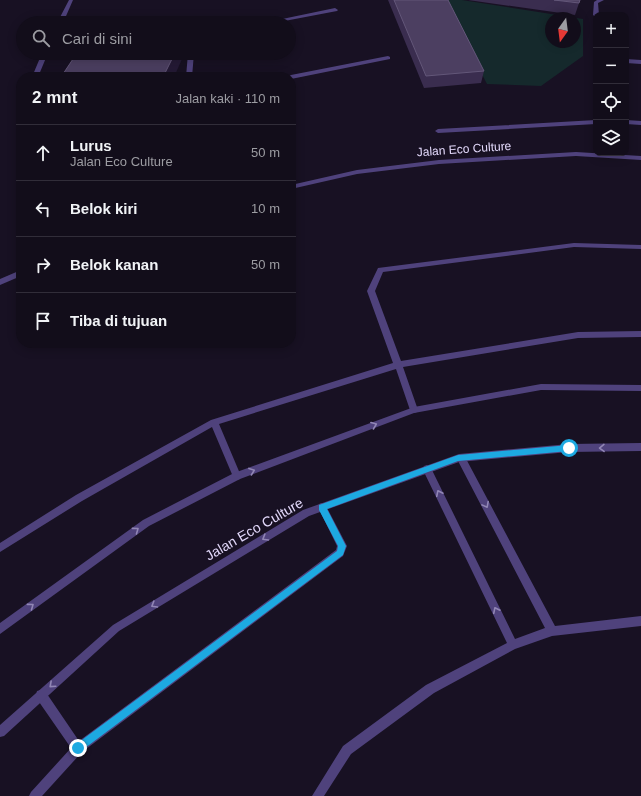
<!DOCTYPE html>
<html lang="id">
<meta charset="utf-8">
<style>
body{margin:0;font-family:Helvetica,sans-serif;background:#1b1623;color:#f1f3f6}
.controls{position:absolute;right:12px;top:12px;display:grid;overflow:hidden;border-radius:8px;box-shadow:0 2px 10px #0003}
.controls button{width:36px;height:36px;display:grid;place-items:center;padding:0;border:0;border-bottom:1px solid #312d39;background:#120d1a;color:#f1f3f6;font:20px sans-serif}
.compass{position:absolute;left:545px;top:12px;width:36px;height:36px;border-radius:50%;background:#120d1a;box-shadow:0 2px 10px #0003;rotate:194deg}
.stop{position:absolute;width:12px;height:12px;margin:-9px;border:3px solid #1da9e1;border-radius:50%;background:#fff}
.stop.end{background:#1da9e1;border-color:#fff;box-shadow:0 1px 4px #0008}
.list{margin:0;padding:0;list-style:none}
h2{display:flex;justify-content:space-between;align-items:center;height:52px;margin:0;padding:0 16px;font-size:17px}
h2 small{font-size:13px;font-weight:400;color:#9c9ca2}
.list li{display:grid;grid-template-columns:26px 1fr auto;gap:12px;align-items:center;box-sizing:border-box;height:56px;padding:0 16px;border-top:1px solid #312d39}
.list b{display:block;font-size:15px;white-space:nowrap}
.list p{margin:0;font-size:13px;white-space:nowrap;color:#9c9ca2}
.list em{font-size:13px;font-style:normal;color:#9c9ca2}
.icon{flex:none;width:22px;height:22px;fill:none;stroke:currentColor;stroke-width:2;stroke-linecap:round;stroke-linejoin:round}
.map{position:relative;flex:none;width:641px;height:796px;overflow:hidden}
.search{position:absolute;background:#120d1a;box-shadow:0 2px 10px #0003;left:16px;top:16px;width:280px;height:44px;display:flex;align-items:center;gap:10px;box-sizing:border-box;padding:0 14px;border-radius:22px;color:#9c9ca2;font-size:15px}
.panel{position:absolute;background:#120d1a;box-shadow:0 2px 10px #0003;left:16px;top:72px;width:280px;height:276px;border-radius:16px}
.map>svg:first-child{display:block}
</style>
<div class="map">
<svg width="641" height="796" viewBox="0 0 641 796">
<rect width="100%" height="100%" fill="#181123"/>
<path fill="#15292c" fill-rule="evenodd" d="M450 0H462L583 19V56L541 86 487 84 444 1ZM551 18H575V42H551Z"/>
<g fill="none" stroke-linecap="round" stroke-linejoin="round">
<path fill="#4f427c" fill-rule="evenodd" d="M69 0H73L63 23H57Z
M597 0H604L598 3 599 15H596V17L593 15 594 2Z
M42 53H48L38 77H32Z
M626 59 641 60V64L626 63Z
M596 120V124L438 133 435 131 438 129Z
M626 120 641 121V125L626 124Z
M574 243 641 245V249L574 247 383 272 375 291 401 361 578 332 641 331V337L578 338 403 367 418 410 417 412 414 413 411 412 410 410 396 369 219 424 241 476 240 479 237 480 234 479 212 427 82 501 0 552V543L76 495 211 420 393 363 367 291 378 268Z
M322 503 325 504 347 546 343 556 82 752 42 796H29L31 792 71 748 37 699 36 695 37 691 41 690 45 691 79 741 336 550 337 546 318 507 319 504Z"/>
<path fill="#4f427c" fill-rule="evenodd" d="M335 8 338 10 337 11 274 23H263Z
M188 53H194L192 77H186Z
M388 56 390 57V59L291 79V77H288L291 75Z
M576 152 641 156V160L576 156 439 164 357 174 291 189V185L357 170 439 160Z
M21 270V276L0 285V279Z
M461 454 464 455 555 626 641 616V626L552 636 515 649 434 693 351 754 324 796H312L343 746 426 685 507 643 424 472 423 469 424 466 427 465 430 466 515 639 545 628 458 461 457 458 458 455Z"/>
<path fill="#4f427c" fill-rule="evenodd" d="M541 384 641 385V391L541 390 414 413 240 479 149 526 0 634V623L143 520 234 473 414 407Z
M641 443V451L569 452 459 462 309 516 119 631 4 736 0 737V725L113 625 303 510 459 454 569 444Z"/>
</g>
<path fill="#3a2d4f" d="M388 0H448L484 71 481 83 424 88Z
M468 0H580L575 15Z"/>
<path fill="#251a36" d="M175 53H181L182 59 174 77H163Z"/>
<path fill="#4c3f61" stroke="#635779" d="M394 0H448L484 71 426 76Z
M554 0H580L579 3Z
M77 53H175L163 77H61Z"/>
<defs><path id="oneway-chevron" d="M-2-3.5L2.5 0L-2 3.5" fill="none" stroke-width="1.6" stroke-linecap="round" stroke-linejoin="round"/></defs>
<g stroke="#9186b5">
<use href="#oneway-chevron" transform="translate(374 425) rotate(-21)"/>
<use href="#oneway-chevron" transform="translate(602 448) rotate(179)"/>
<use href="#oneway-chevron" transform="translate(252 471) rotate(-20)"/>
<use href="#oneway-chevron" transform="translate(439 493) rotate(-116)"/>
<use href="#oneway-chevron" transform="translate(486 505) rotate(62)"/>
<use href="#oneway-chevron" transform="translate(136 530) rotate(-36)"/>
<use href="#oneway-chevron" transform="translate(265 538) rotate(149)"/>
<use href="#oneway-chevron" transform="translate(154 605) rotate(149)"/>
<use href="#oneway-chevron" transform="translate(31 606) rotate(-36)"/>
<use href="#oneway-chevron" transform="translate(496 610) rotate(-116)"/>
<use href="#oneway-chevron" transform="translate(52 685) rotate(138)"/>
</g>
<path fill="#1da9e1" d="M569 445 572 448 569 451 458 461 327 509 346 546 343 555 81 751H75V745L337 551 338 546 319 510V505L458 455Z"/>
<g text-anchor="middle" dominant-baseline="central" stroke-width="3" stroke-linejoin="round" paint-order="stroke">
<g font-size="12" fill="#e2d8fa" stroke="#181123">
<text transform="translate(464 149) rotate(-4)">Jalan Eco Culture</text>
</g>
<g font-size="14" fill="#e2d8fa" stroke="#181123">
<text transform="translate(254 529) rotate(-30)">Jalan Eco Culture</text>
</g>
</g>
</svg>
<div class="controls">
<button>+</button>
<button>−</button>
<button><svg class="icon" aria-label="locate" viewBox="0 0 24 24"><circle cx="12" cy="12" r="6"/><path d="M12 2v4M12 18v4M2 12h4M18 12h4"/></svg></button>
<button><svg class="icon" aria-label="layers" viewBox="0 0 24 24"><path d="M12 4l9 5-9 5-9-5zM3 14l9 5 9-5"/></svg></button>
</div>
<svg class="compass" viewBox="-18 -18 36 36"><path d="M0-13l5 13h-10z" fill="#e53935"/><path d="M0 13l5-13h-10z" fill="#9c9ca2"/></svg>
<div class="stop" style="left:569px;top:448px"></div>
<div class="stop end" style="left:78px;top:748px"></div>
<div class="search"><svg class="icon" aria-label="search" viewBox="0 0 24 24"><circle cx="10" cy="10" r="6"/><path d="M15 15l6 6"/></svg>Cari di sini</div>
<section class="panel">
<h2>2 mnt<small>Jalan kaki · 110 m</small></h2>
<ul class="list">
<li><svg class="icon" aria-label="ahead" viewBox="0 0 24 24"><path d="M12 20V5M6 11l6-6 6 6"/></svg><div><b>Lurus</b><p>Jalan Eco Culture</p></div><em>50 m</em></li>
<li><svg class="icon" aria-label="left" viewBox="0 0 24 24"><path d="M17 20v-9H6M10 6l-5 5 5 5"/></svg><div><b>Belok kiri</b></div><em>10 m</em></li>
<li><svg class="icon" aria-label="right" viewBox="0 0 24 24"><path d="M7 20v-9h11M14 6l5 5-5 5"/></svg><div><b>Belok kanan</b></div><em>50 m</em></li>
<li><svg class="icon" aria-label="arrive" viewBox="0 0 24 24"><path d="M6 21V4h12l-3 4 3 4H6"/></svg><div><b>Tiba di tujuan</b></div></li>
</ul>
</section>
</div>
